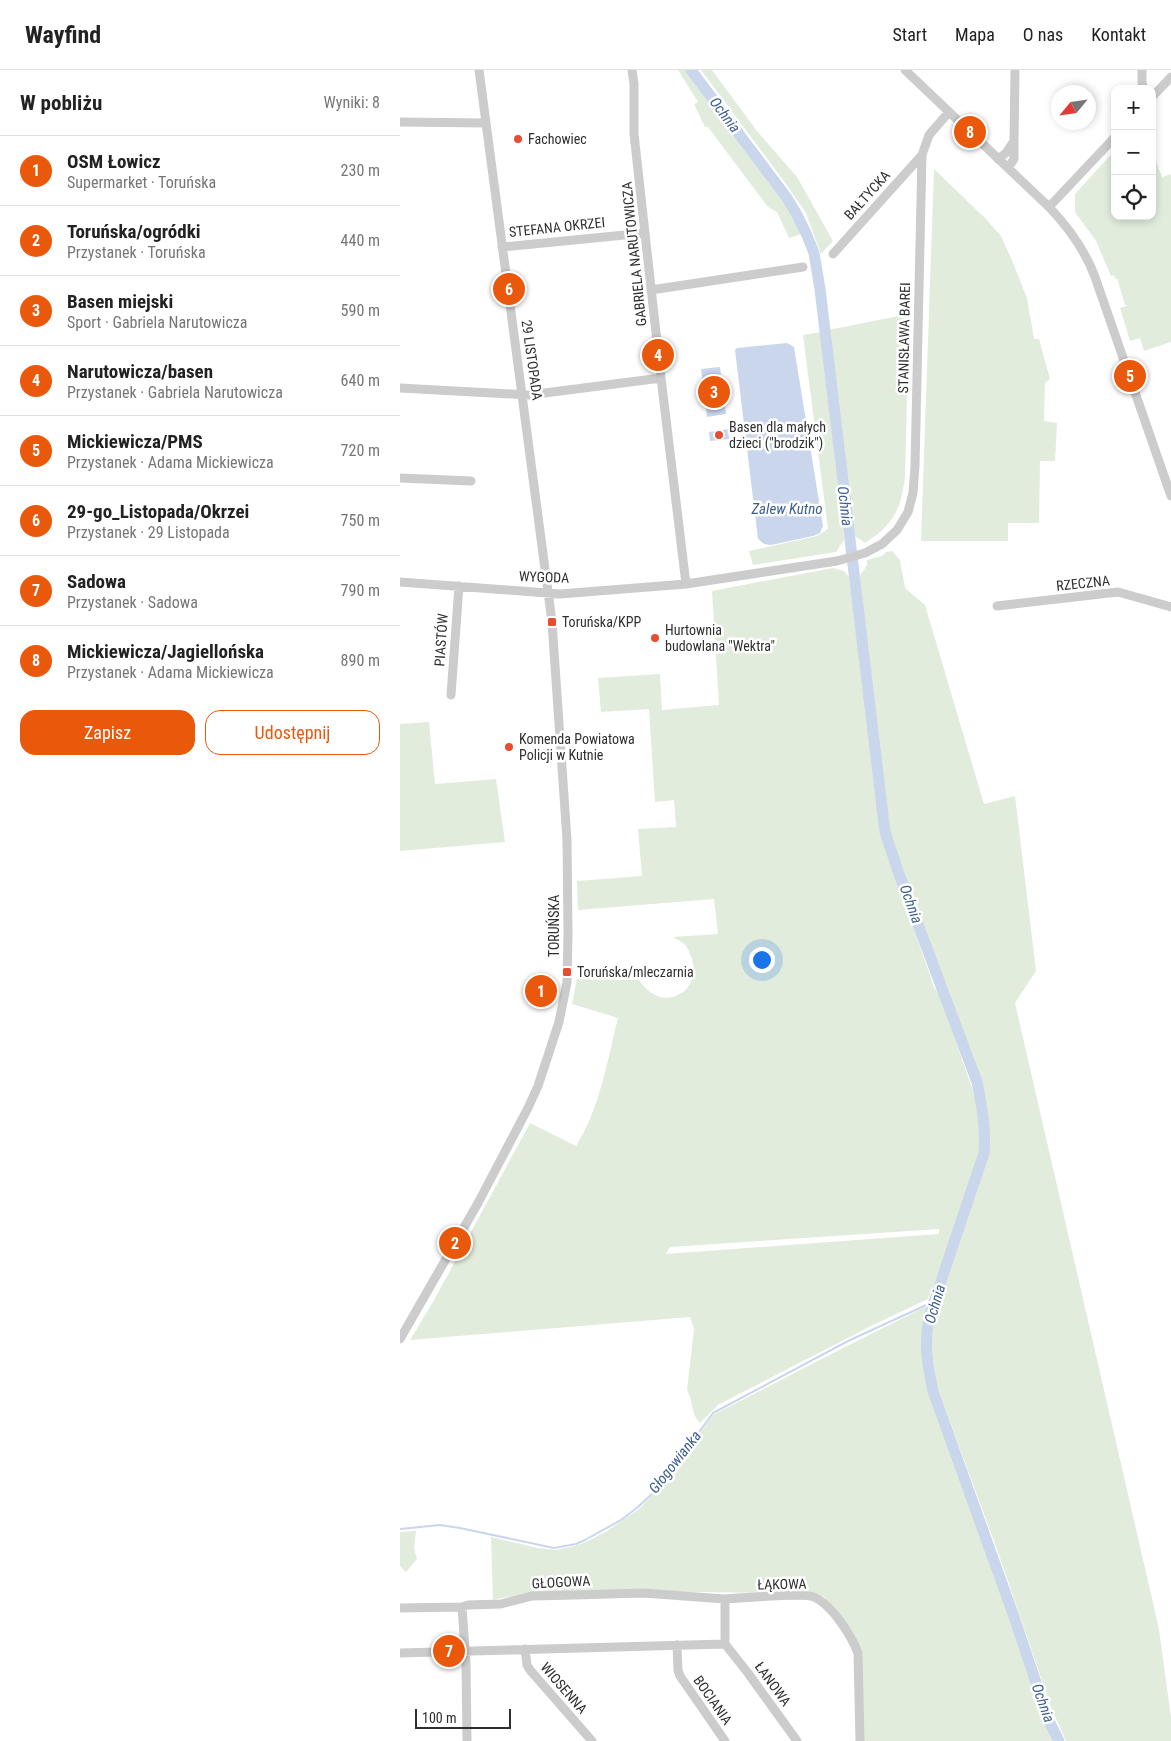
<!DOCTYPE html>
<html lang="pl">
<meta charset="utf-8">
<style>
body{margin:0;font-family:"Roboto Condensed",sans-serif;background:#f2f2f2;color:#222}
.controls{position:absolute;right:15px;top:15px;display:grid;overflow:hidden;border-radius:10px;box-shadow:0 2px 8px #0003}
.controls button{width:45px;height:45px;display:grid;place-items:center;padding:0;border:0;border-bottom:1px solid #e0e0e0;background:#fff;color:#222;font:25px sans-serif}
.compass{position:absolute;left:651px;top:15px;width:45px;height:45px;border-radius:50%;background:#fff;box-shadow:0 2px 8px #0003;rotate:241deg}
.scale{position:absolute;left:15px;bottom:12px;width:96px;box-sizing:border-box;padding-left:5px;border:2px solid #2f2f2f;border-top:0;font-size:14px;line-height:18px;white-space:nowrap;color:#2f2f2f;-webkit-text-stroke:4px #fff;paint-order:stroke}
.you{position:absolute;left:361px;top:889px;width:18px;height:18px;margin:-12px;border:4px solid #fff;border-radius:50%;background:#1a73e8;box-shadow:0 0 0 8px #1a73e833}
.badge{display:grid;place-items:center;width:32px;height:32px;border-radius:50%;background:#ea580c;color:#fff;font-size:16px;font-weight:700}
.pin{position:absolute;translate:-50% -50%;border:2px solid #fff;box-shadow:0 1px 5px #0006}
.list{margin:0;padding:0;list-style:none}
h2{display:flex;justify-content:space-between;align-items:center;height:65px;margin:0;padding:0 20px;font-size:21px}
h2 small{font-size:16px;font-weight:400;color:#767676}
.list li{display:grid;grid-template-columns:32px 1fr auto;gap:15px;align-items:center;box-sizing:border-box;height:70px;padding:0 20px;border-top:1px solid #e0e0e0}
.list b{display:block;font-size:19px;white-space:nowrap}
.list p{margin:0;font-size:16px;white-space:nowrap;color:#767676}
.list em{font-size:16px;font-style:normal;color:#767676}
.actions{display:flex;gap:10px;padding:15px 20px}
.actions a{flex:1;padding:11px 0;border:1px solid #ea580c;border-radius:15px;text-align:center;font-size:18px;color:#ea580c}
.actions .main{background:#ea580c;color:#fff}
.icon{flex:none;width:28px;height:28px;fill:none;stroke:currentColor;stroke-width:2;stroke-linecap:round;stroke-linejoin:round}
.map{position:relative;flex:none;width:771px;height:1671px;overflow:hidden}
header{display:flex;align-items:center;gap:30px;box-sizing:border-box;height:70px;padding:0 25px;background:#fff;border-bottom:1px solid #e0e0e0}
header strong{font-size:24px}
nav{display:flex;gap:28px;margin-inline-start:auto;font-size:18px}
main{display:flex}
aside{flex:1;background:#fff}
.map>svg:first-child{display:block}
</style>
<header>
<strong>Wayfind</strong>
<nav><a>Start</a><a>Mapa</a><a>O nas</a><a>Kontakt</a></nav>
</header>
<main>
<aside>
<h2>W pobliżu<small>Wyniki: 8</small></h2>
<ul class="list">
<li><span class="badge">1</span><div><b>OSM Łowicz</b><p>Supermarket · Toruńska</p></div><em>230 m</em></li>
<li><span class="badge">2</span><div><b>Toruńska/ogródki</b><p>Przystanek · Toruńska</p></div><em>440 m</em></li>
<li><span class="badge">3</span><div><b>Basen miejski</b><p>Sport · Gabriela Narutowicza</p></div><em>590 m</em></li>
<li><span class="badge">4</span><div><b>Narutowicza/basen</b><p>Przystanek · Gabriela Narutowicza</p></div><em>640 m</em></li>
<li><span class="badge">5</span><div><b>Mickiewicza/PMS</b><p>Przystanek · Adama Mickiewicza</p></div><em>720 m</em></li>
<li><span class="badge">6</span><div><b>29-go_Listopada/Okrzei</b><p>Przystanek · 29 Listopada</p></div><em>750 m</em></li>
<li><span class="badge">7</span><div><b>Sadowa</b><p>Przystanek · Sadowa</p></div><em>790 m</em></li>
<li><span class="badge">8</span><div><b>Mickiewicza/Jagiellońska</b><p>Przystanek · Adama Mickiewicza</p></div><em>890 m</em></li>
</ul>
<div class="actions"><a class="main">Zapisz</a><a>Udostępnij</a></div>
</aside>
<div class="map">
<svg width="771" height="1671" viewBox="0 0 771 1671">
<rect width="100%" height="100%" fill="#fff"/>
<path fill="#e1ecdd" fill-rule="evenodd" d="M278 0H287C305 22 321 46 338 68 361 99 387 128 402 164L389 168 377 142 368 137 308 57H305L294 34 298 32Z
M301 0H312L357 61 397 107 433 171 421 184 406 143 386 114Z
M715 80V146H752V82L762 107 771 104V272L744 281 740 268 730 271 720 238 727 236V235H725L717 208 715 209 714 205 711 206 696 171 675 142V124Z
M534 99 586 149 601 166 611 188 627 228 634 269H639L650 309 645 313 644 351 657 353 655 391H640L639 453H608V471H521Z
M509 244 505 407C501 440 493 455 465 473L455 466 452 457 428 260Z
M421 262 444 470 436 482 353 495 349 481 417 466 428 459 403 265Z
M492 481 500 490 505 518 525 535 584 734 615 726 636 901 615 933 759 1559 771 1648V1671H666L651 1637 599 1485 537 1316 531 1280 534 1250 584 1095 589 1067 586 1035 579 1007 512 830 490 763 461 527 460 506 467 495V490L482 486 486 482Z
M433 498 444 501 449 507 483 771 534 917 540 926 579 1038 581 1075 572 1109 561 1137 558 1152 528 1229 475 1254 318 1335 300 1353C290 1343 294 1332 287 1320L294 1259 290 1247 10 1270 33 1232 130 1053 176 1076C200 1038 207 992 218 948L172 934 177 909 239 910C264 948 308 918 289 882 288 879 286 875 283 873 280 871 276 869 273 867L318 864 314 829 178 840 177 811 242 806 238 759 276 757 274 730 255 732 249 639 201 642 198 608 260 604 262 640 319 635 312 521ZM539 1159V1164L266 1184 270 1177Z
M29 652 35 714 96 709 105 772 0 781V654Z
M525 1237 528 1238C528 1246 524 1254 523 1262 522 1279 524 1296 527 1312L649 1656 657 1671H463L455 1569 424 1527 416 1524 239 1521 118 1525 93 1530 91 1467 138 1478 156 1480 175 1476 188 1471 207 1461 239 1439 256 1421 313 1345 441 1279Z
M16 1461 14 1478 17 1489 6 1502 0 1496V1462Z"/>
<path fill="#c9d6ec" d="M387 273 394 277 423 456 420 463 413 466 371 475 364 474 358 469 335 280 337 278Z
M320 297 326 344 307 347 301 299Z
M328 359 329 369 310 371 309 362Z"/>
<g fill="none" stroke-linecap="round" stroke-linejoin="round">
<path stroke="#c9d6ec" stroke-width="2" d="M0 1459 40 1455 60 1458 154 1478 176 1474 185 1470 221 1450 238 1437 256 1420 313 1343 448 1271 535 1231"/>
<path stroke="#c9d6ec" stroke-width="11" d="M291 0 387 128 396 143 406 163 414 183 420 219 485 762 499 804 577 1012C582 1037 586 1058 584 1083L529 1247C524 1276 527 1293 533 1321L613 1544 649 1651 659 1671"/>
<path stroke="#ccc" stroke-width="9" d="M232 0 234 14V64L261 308 286 514
M505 0 649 137C669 158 685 180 695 207L771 426
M742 0V13L744 19
M752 27 771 7
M0 52 86 53
M614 71 615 0
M598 89 606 83 614 71V89L608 98
M649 137 715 67
M102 177 245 163
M433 184 522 85
M251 220 403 197
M0 318 129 325 261 308
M0 408 71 411
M0 512 160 524 286 514 437 491 465 483 482 474 497 460 508 442 513 423 515 396 522 85 529 65 549 42
M597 536 718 522 771 537
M51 625 59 516
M0 1269 78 1133 128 1038 138 1016 159 952 167 912 168 863 167 770 152 552 79 0
M62 1537 66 1593 67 1671
M0 1538 62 1537 68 1535 101 1534 132 1526 175 1525 243 1523 325 1529
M325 1574V1529C339 1528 405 1523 414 1527 432 1535 451 1565 458 1583L460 1671
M325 1574 348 1603 397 1671
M277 1575 278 1600 280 1606 325 1671
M125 1579 127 1595 130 1600 192 1671
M0 1583 325 1574"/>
</g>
<g fill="#e74d30" stroke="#fff" stroke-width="2">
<circle cx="118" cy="69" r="5"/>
<circle cx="319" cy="365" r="5"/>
<rect x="147" y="547" width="10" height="10" rx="2.5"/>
<circle cx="255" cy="568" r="5"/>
<circle cx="109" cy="677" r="5"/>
<rect x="162" y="897" width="10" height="10" rx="2.5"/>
</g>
<g text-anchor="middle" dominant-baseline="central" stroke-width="5" stroke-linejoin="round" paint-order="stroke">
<g font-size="14" fill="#2f2f2f" stroke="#fff" text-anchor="start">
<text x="128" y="69">Fachowiec</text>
<text x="329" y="357">Basen dla małych<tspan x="329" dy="16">dzieci ("brodzik")</tspan></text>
<text x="162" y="552">Toruńska/KPP</text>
<text x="265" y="560">Hurtownia<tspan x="265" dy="16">budowlana "Wektra"</tspan></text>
<text x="119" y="669">Komenda Powiatowa<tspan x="119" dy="16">Policji w Kutnie</tspan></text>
<text x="177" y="902">Toruńska/mleczarnia</text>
</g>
<g font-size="14" fill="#2f2f2f" stroke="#fff">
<text transform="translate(467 125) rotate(-48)">BAŁTYCKA</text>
<text transform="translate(157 157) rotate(-6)">STEFANA OKRZEI</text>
<text transform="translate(234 184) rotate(-96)">GABRIELA NARUTOWICZA</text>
<text transform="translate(504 268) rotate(-89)">STANISŁAWA BAREI</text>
<text transform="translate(132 290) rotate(82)">29 LISTOPADA</text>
<text transform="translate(144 507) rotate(2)">WYGODA</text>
<text transform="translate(683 513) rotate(-6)">RZECZNA</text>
<text transform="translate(41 570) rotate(-86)">PIASTÓW</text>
<text transform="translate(154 856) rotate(-90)">TORUŃSKA</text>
<text transform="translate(161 1512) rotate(-3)">GŁOGOWA</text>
<text transform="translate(382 1514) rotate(-1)">ŁĄKOWA</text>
<text transform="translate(373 1614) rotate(54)">ŁANOWA</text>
<text transform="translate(164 1618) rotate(49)">WIOSENNA</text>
<text transform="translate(313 1630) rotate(55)">BOCIANIA</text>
</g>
<g font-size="15" font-style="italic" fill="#3c5d92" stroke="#fff">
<text transform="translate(325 45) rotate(53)">Ochnia</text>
<text transform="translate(445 436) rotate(83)">Ochnia</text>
<text x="387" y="439">Zalew Kutno</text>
<text transform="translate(511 834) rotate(70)">Ochnia</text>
<text transform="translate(535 1234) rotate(-74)">Ochnia</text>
<text transform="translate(275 1392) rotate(-52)">Głogowianka</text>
<text transform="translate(643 1633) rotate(70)">Ochnia</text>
</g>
</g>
</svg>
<div class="controls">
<button>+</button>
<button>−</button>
<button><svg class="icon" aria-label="locate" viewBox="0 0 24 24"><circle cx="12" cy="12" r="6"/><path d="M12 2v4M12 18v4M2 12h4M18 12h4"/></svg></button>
</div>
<svg class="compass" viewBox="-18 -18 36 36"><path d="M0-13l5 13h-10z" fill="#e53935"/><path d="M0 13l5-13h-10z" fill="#767676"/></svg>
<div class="scale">100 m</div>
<div class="you"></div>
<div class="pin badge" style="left:141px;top:921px">1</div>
<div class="pin badge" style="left:55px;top:1173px">2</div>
<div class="pin badge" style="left:314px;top:322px">3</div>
<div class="pin badge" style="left:258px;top:285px">4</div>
<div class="pin badge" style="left:730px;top:306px">5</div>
<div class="pin badge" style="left:109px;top:219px">6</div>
<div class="pin badge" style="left:49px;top:1581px">7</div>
<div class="pin badge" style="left:570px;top:62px">8</div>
</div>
</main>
